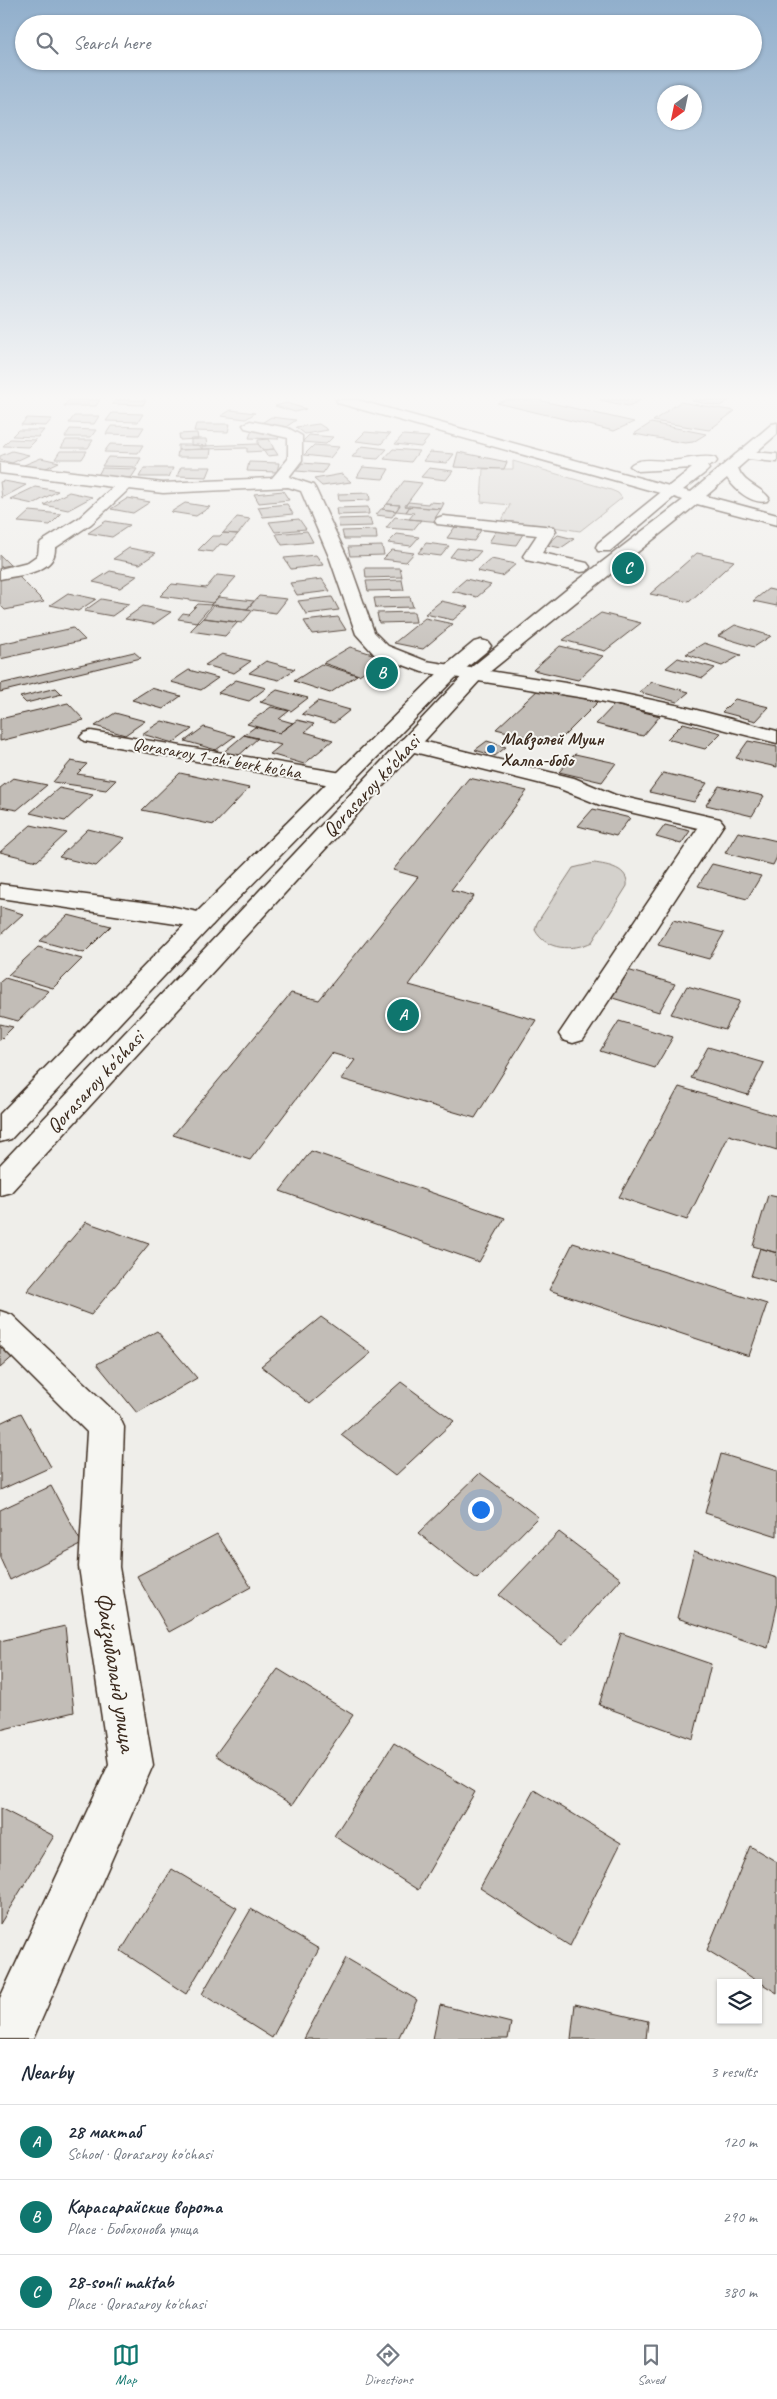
<!DOCTYPE html>
<meta charset="utf-8">
<style>
body{margin:0;font-family:Caveat,sans-serif;background:#f2f2f3;color:#1f2937}
.controls{position:absolute;right:15px;bottom:15px;display:grid;overflow:hidden;border-radius:0px;box-shadow:0 1px 4px #0004}
.controls button{width:45px;height:45px;display:grid;place-items:center;padding:0;border:0;border-bottom:1px solid #e0e1e3;background:#fff;color:#1f2937;font:25px sans-serif}
.compass{position:absolute;left:657px;top:85px;width:45px;height:45px;border-radius:50%;background:#fff;box-shadow:0 1px 4px #0004;rotate:213deg}
.you{position:absolute;left:480px;top:1509px;width:18px;height:18px;margin:-12px;border:4px solid #fff;border-radius:50%;background:#1a73e8;box-shadow:0 0 0 8px #1a73e833}
.badge{display:grid;place-items:center;width:32px;height:32px;border-radius:50%;background:#0f766e;color:#fff;font-size:16px;font-weight:700}
.pin{position:absolute;translate:-50% -50%;border:2px solid #fff;box-shadow:0 1px 5px #0006}
.list{margin:0;padding:0;list-style:none}
h2{display:flex;justify-content:space-between;align-items:center;height:65px;margin:0;padding:0 20px;font-size:21px}
h2 small{font-size:16px;font-weight:400;color:#747a83}
.list li{display:grid;grid-template-columns:32px 1fr auto;gap:15px;align-items:center;box-sizing:border-box;height:75px;padding:0 20px;border-top:1px solid #e0e1e3}
.list b{display:block;font-size:19px;white-space:nowrap}
.list p{margin:0;font-size:16px;white-space:nowrap;color:#747a83}
.list em{font-size:16px;font-style:normal;color:#747a83}
.icon{flex:none;width:28px;height:28px;fill:none;stroke:currentColor;stroke-width:2;stroke-linecap:round;stroke-linejoin:round}
.map{position:relative;flex:none;width:777px;height:2039px;overflow:hidden}
.search{position:absolute;background:#fff;box-shadow:0 1px 4px #0004;left:15px;right:15px;top:15px;height:55px;display:flex;align-items:center;gap:12px;box-sizing:border-box;padding:0 18px;border-radius:28px;color:#747a83;font-size:19px}
.sheet{height:290px;background:#fff}
nav{display:flex;justify-content:space-around;align-items:center;box-sizing:border-box;height:70px;border-top:1px solid #e0e1e3;background:#fff;font-size:14px;color:#747a83}
nav a{display:grid;justify-items:center;gap:2px}
nav .on{color:#0f766e}
.map>svg:first-child{display:block}
</style>
<div class="map">
<svg width="777" height="2039" viewBox="0 0 777 2039">
<rect width="100%" height="100%" fill="#efeeea"/>
<filter id="ink" filterUnits="userSpaceOnUse"><feTurbulence type="fractalNoise" baseFrequency=".02" numOctaves="2"/><feDisplacementMap in="SourceGraphic" scale="10" xChannelSelector="R" yChannelSelector="G"/><feConvolveMatrix kernelMatrix="1 2 1 2 8 2 1 2 1" color-interpolation-filters="sRGB"/></filter>
<g filter="url(#ink)">
<path fill="#d4d1cc" stroke="#887e75" d="M513 461 611 490 618 493 622 498 580 531 546 526 544 529 500 524 510 505 481 502 483 469H513Z
M594 863C608 865 629 868 627 886L592 942C573 951 546 951 535 930L537 923 573 868Z"/>
<path fill="#c2bdb7" stroke="#3b2a1e" d="M69 400H100L96 406H64Z
M115 400H146L143 405 112 404Z
M506 400H538L634 422 614 431 497 403Z
M600 400H642L628 406Z
M694 400H730L720 406 692 401Z
M680 402 735 411 709 430 653 421Z
M286 403 306 409 295 412 275 406Z
M231 410 255 413 246 419 221 416Z
M112 413 143 414 138 422 106 421Z
M74 416H99L94 424 69 423Z
M271 417 296 420 286 427 260 424Z
M27 418 52 419 46 426 21 425Z
M651 423 706 434 693 442 685 443 634 434Z
M196 424H230L228 432 194 431Z
M319 424 328 430 305 434 296 427Z
M111 426 144 427 139 435 106 434Z
M70 429 96 430 91 437H65Z
M18 430H44L38 437 12 436Z
M252 430 280 431 278 439 249 438Z
M365 432 390 434 381 444 356 441Z
M197 433 198 439 180 440 179 434Z
M309 435 333 437 326 444 302 442Z
M403 435 429 437 421 447 395 444Z
M10 439 36 440 29 447 3 446Z
M191 439H206L207 446 191 445Z
M269 439 274 449 263 450 258 444V440Z
M66 440H93L88 448H61Z
M110 444 143 445 138 453 104 452Z
M258 444 264 451 247 452V448L202 449V446Z
M178 445H199L202 449 178 450Z
M314 445 339 447 330 458 304 455Z
M362 446 387 449 378 459 352 457Z
M211 449 210 457H177L178 450Z
M274 449 278 455 267 456 263 450Z
M393 449 419 451 411 462 384 459Z
M12 451 29 455 12 463 0 460V456Z
M60 451H87L82 459H55Z
M430 452 454 454 447 463 423 461Z
M458 452 507 462 504 469 454 467Z
M108 457 141 458 136 467 102 466Z
M41 458 59 462 42 470 24 465Z
M249 462 279 463 277 472 247 471Z
M302 463 328 465 323 473 296 471Z
M181 467H211L207 477 177 476Z
M363 467 389 469 383 479 357 477Z
M102 468 137 469 131 478 97 477Z
M144 468H173L169 477H139Z
M429 468 453 471 446 480 421 477Z
M342 474 351 482 322 486 314 479Z
M4 481 26 485 2 498 0 482Z
M404 481 422 483 405 506H410L406 512 396 511 400 505 387 504Z
M35 487 58 491 33 504 10 499Z
M283 491 289 500 259 503 254 494Z
M69 492 92 497 68 510 44 505Z
M369 493 370 500 339 501 338 494Z
M128 498 150 502 133 513 111 509Z
M408 502 428 504 429 502 444 503 441 509 405 506Z
M185 503 210 507 196 516 171 512Z
M287 504 293 514 263 517 258 507Z
M387 504 400 505 396 511 382 509Z
M410 506 441 509 435 518 443 519 441 522 409 519 414 513 406 512Z
M368 507 369 514 337 515 336 508Z
M381 509H382L396 511 392 517 376 515Z
M30 511 61 514 50 525 18 522Z
M237 517 250 519 238 534 223 533Z
M395 517 409 519 421 520 413 530 386 528Z
M370 518 372 526 339 527 338 519Z
M299 519 306 529 275 532 269 522Z
M106 521 130 525 112 537 88 533Z
M455 527 481 530 474 541 447 538Z
M376 530 377 539H344L342 531Z
M307 531 313 542 282 545 276 534Z
M496 531 523 534 516 545 489 542Z
M223 533 238 534 228 545 220 544 213 552 198 550 212 536H220Z
M397 534 419 537 411 546 388 543Z
M558 535 574 539 561 548 547 545Z
M426 543 449 546 441 556 418 553Z
M382 546 384 555 350 556 348 547Z
M129 548 156 553 140 564 113 559Z
M457 548 481 551 473 560 450 557Z
M392 550 414 553 406 562 383 559Z
M697 553 734 561 689 602 650 594Z
M0 555 10 565 0 567Z
M316 555 323 565 291 569 284 558Z
M491 559 516 564 502 576 477 571Z
M630 561 640 564 627 574 616 571Z
M365 568H400L402 577 366 578Z
M110 571 137 576 120 588 93 582Z
M16 574 44 602 5 610 0 605V577Z
M217 575 236 577 213 603 160 596 172 584 206 588Z
M322 579 330 591 297 595 290 583Z
M466 579 491 585 477 597 452 591Z
M402 580 404 590 368 591 366 581Z
M768 589 777 591V606L753 601Z
M68 593 96 599 78 611 50 605Z
M259 596 287 599 276 613 247 609Z
M218 597 254 601 247 609 210 605Z
M332 597 339 610 306 614 298 601Z
M410 597 413 607 376 608 374 598Z
M101 599 129 604 112 616 84 611Z
M441 601 468 607 453 620 425 614Z
M198 604 212 605 197 622 178 619 183 613 188 614Z
M214 605 247 609 253 610 242 623 203 618Z
M143 606 171 612 154 624 125 619Z
M414 612 416 622 379 623 377 613Z
M601 613 641 623 605 651 563 640Z
M338 617 346 630 312 634 304 621Z
M203 618 238 622 225 636 190 631Z
M425 618 453 624 423 649 394 643Z
M735 625 771 636 754 647 718 636Z
M73 628 85 640 0 659V644Z
M704 643 741 655 722 666 686 654Z
M560 646 603 656 578 680 533 670Z
M350 647 385 658 359 675 323 663Z
M134 652 141 658 0 692V684Z
M222 654 251 661 234 673 205 665Z
M678 658 715 668 703 678 666 668Z
M266 661 295 669 279 680 249 673Z
M321 664 357 675 330 693 294 681Z
M189 670 218 678 201 690 171 682Z
M236 680 266 688 249 701 218 693Z
M652 682 689 692 677 702 639 692Z
M56 688 62 694 26 703 20 697Z
M151 688 181 696 163 709 132 700Z
M540 688 598 702 556 744 496 729Z
M277 690 308 698 291 711 260 702Z
M735 699 769 707 756 721 722 712Z
M318 701 350 710 334 723 302 714Z
M68 703 84 720 0 741V719Z
M614 705 660 716 643 736 596 724Z
M271 707 289 711 279 719 293 723 279 733 247 724Z
M115 713 145 721 125 735 95 726Z
M297 720 314 724 305 732 333 740 304 764 270 754 281 745 244 735 255 727 279 733Z
M162 721 192 729 173 743 142 734Z
M683 723 721 733 705 749 667 739Z
M204 727 235 736 216 750 185 741Z
M244 735 258 738 235 759 220 755Z
M487 741 506 747 495 756 475 750Z
M748 741 777 747V767L736 758Z
M575 754 616 763 602 782 559 772Z
M71 761 87 764 77 774 116 780 106 790 53 782Z
M180 773 249 788 214 825 142 810Z
M663 773 707 783 694 802 649 792Z
M13 778 47 785 17 810 0 807V788Z
M469 778 527 791 451 890 474 896 409 985 536 1020 475 1118 341 1079 355 1060 331 1053 250 1160 173 1135 291 993 319 1000 418 877 393 870Z
M719 786 764 796 752 816 706 805Z
M59 788 93 795 65 821 30 813Z
M593 809 630 818 616 836 578 826Z
M31 825 67 833 37 861 0 852Z
M665 825 690 831 681 844 656 837Z
M88 829 125 838 96 866 59 857Z
M738 832 777 841V857L773 865 725 853Z
M712 864 761 876 747 899 698 886Z
M0 907 23 914 0 935Z
M68 915 111 926 84 953 40 941Z
M673 920 724 933 709 959 658 945Z
M38 947 82 959 53 988 8 975Z
M624 969 675 984 659 1012 606 996Z
M5 978 49 991 18 1021 0 1016V982Z
M687 986 740 1001 725 1030 671 1014Z
M619 1021 673 1037 655 1068 600 1051Z
M0 1024 13 1027 0 1040Z
M708 1047 764 1063 748 1095 691 1078Z
M679 1087 777 1116V1150L729 1135 687 1220 619 1197Z
M311 1151 505 1218 479 1262 280 1191Z
M768 1195 777 1197V1253L753 1246Z
M86 1222 149 1244 91 1315 27 1291Z
M573 1243 767 1304 749 1356 549 1290Z
M760 1248 777 1253V1283L751 1276Z
M321 1317 371 1353 310 1404 261 1366Z
M157 1331 197 1378 137 1413 97 1364Z
M0 1341 17 1353 0 1368Z
M401 1382 454 1421 395 1476 341 1435Z
M21 1413 51 1467 0 1490V1423Z
M721 1454 777 1471V1536L705 1513Z
M480 1473 538 1517 477 1579 418 1533Z
M51 1486 82 1544 10 1580 0 1558V1510Z
M559 1532 621 1579 562 1645 499 1595Z
M217 1534 251 1587 169 1632 137 1576Z
M694 1551 777 1578V1607L768 1648 677 1618Z
M65 1626 74 1712 0 1730V1641Z
M621 1633 711 1664 693 1739 599 1705Z
M278 1669 353 1715 292 1805 215 1755Z
M394 1743 475 1792 418 1890 334 1836Z
M534 1790 621 1843 570 1946 480 1888Z
M0 1808 54 1836 0 1924Z
M750 1846 777 1862V1993L707 1950Z
M172 1869 237 1908 186 1994 121 1951Z
M251 1909 319 1949 272 2038 202 1994Z
M346 1958 417 2000 398 2039H304Z
M575 2004 648 2021 646 2039H571Z
M440 2005 511 2023 508 2039H433Z"/>
<g fill="none" stroke-linecap="round" stroke-linejoin="round">
<g stroke="#3b2a1e" stroke-width="3">
<path id="minor" d="M250 421 288 428 302 436V460L289 477 313 485 315 488 348 559 374 632 388 646 426 661 591 687 685 707 777 731V743L683 719 591 699 422 672 374 654 356 634 330 559 301 491 288 487 163 493 129 489 91 524 55 548C56 573 19 575 0 579V569L28 562 38 555 39 546 41 542 79 518 113 487 0 473V463L163 483 272 478 288 459V438L245 428 243 425Z
M742 451 777 454V462L737 458 735 455Z
M443 516 554 527 556 531 542 553 587 563 590 567 587 571 581 572 526 560 523 556 537 535 437 524 435 521 437 518Z
M91 731 342 773 350 775 353 780 350 785 342 787 84 741 80 737 84 733Z
M410 738 574 778 615 795 720 819 724 824 583 1040 573 1043 563 1040 559 1034 698 828 600 805 558 788 402 749 399 744 402 739Z
M0 884 165 905 212 915 216 920 212 925 203 928 0 898Z
M0 1311 12 1315 119 1416 124 1427 119 1567 153 1765 33 2039H0V1998L109 1764 79 1567 87 1432 0 1345Z"/>
</g>
<g stroke="#3b2a1e" stroke-width="3">
<path id="major" d="M336 400H357L669 486 692 468 638 471 630 466C637 457 658 461 668 461 683 461 701 454 715 458L717 461 715 464 707 466 709 469 706 472 683 490 691 492 772 424 777 423V434L738 468C743 484 760 486 769 498L767 501C751 505 735 489 727 478L706 496 777 515V525L697 504 482 678 11 1192 0 1195V1165L468 670 576 582 683 500 674 497 610 551H598L596 547 598 543 660 493 338 403Z
M481 640 488 642 491 646 488 650 459 674 212 925 11 1139 0 1142V1114L194 915 445 666 474 642Z"/>
</g>
<use href="#minor" fill="#f6f6f2" fill-rule="evenodd"/>
<use href="#major" fill="#f6f6f2" fill-rule="evenodd"/>
</g>
</g>
<linearGradient id="sky" x2="0" y2="1"><stop stop-color="#91afcc"/><stop offset="0.58" stop-color="#f8f7f6"/><stop offset="1" stop-color="#f8f7f6" stop-opacity="0"/></linearGradient>
<rect width="777" height="685" fill="url(#sky)"/>
<circle fill="#1f6fb2" stroke="#f6f6f2" stroke-width="2" cx="491" cy="749" r="5"/>
<g text-anchor="middle" dominant-baseline="central" stroke-width="4" stroke-linejoin="round" paint-order="stroke">
<g font-size="18" font-weight="bold" fill="#3b2a1e" stroke="#f6f6f2" text-anchor="start">
<text x="501" y="739">Мавзолей Муин<tspan x="501" dy="21">Халпа-бобо</tspan></text>
</g>
<g font-size="18" fill="#3b2a1e" stroke="#f6f6f2">
<text transform="translate(217 758) rotate(10)">Qorasaroy 1-chi berk ko'cha</text>
</g>
<g font-size="21" fill="#3b2a1e" stroke="#f6f6f2">
<text transform="translate(371 786) rotate(-47)">Qorasaroy ko'chasi</text>
<text transform="translate(95 1082) rotate(-47)">Qorasaroy ko'chasi</text>
</g>
<g font-size="25" fill="#3b2a1e" stroke="#f6f6f2">
<text transform="translate(116 1672) rotate(81)">Файзибаланд улица</text>
</g>
</g>
</svg>
<div class="controls">
<button><svg class="icon" aria-label="layers" viewBox="0 0 24 24"><path d="M12 4l9 5-9 5-9-5zM3 14l9 5 9-5"/></svg></button>
</div>
<svg class="compass" viewBox="-18 -18 36 36"><path d="M0-13l5 13h-10z" fill="#e53935"/><path d="M0 13l5-13h-10z" fill="#747a83"/></svg>
<div class="you"></div>
<div class="pin badge" style="left:403px;top:1015px">A</div>
<div class="pin badge" style="left:382px;top:673px">B</div>
<div class="pin badge" style="left:628px;top:568px">C</div>
<div class="search"><svg class="icon" aria-label="search" viewBox="0 0 24 24"><circle cx="10" cy="10" r="6"/><path d="M15 15l6 6"/></svg>Search here</div>
</div>
<section class="sheet">
<h2>Nearby<small>3 results</small></h2>
<ul class="list">
<li><span class="badge">A</span><div><b>28 мактаб</b><p>School · Qorasaroy ko'chasi</p></div><em>120 m</em></li>
<li><span class="badge">B</span><div><b>Карасарайские ворота</b><p>Place · Бобохонова улица</p></div><em>290 m</em></li>
<li><span class="badge">C</span><div><b>28-sonli maktab</b><p>Place · Qorasaroy ko'chasi</p></div><em>380 m</em></li>
</ul>
</section>
<nav>
<a class="on"><svg class="icon" aria-label="map" viewBox="0 0 24 24"><path d="M3 6l6-2 6 2 6-2v14l-6 2-6-2-6 2zM9 4v14M15 6v14"/></svg>Map</a>
<a><svg class="icon" aria-label="directions" viewBox="0 0 24 24"><path d="M12 3l9 9-9 9-9-9zM9 14v-3h6M13 9l2 2-2 2"/></svg>Directions</a>
<a><svg class="icon" aria-label="saved" viewBox="0 0 24 24"><path d="M7 4h10v16l-5-4-5 4z"/></svg>Saved</a>
</nav>
